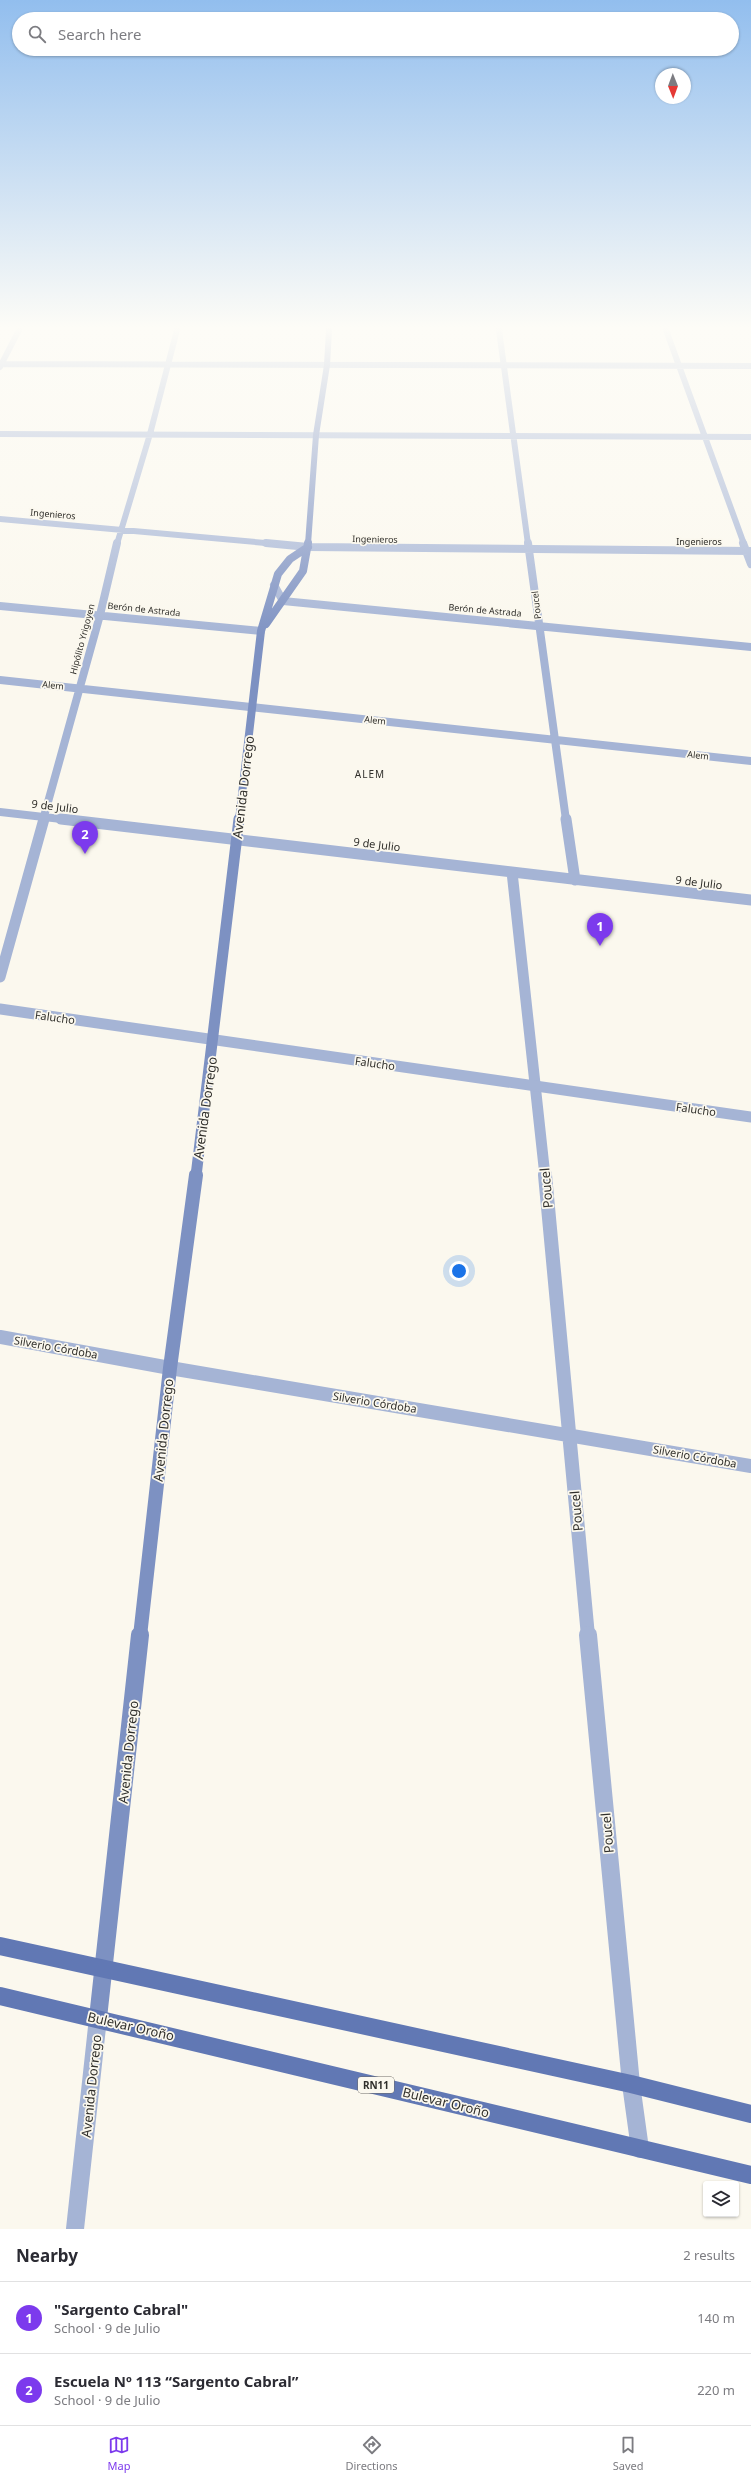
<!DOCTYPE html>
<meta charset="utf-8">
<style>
body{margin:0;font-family:"Noto Sans",sans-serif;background:#f2f2f3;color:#2b2b33}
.controls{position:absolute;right:12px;bottom:12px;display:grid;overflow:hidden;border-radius:4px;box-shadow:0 1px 3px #0004}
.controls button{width:36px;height:36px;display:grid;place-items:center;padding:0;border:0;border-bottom:1px solid #e1e1e2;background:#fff;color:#2b2b33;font:20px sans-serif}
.compass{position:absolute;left:655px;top:68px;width:36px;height:36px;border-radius:50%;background:#fff;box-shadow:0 1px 3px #0004;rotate:179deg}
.you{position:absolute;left:459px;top:1271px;width:14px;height:14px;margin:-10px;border:3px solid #fff;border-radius:50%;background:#1a73e8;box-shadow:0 0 0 6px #1a73e833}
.badge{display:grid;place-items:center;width:26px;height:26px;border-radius:50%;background:#7c3aed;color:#fff;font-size:13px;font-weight:700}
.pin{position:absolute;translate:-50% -33px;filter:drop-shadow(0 1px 2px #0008)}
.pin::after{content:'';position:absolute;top:21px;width:14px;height:12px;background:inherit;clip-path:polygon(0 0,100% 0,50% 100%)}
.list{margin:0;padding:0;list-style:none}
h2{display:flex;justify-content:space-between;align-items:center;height:52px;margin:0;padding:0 16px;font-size:17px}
h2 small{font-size:13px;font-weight:400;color:#7c7c81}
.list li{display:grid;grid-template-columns:26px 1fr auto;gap:12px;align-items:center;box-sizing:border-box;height:72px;padding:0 16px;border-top:1px solid #e1e1e2}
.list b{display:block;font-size:15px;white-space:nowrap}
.list p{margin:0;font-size:13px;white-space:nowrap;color:#7c7c81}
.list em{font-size:13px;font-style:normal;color:#7c7c81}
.icon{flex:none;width:22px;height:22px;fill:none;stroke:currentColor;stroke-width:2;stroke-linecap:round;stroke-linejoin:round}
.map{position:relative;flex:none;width:751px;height:2229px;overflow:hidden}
.search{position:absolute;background:#fff;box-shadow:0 1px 3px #0004;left:12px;right:12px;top:12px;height:44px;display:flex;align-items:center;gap:10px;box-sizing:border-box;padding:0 14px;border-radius:22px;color:#7c7c81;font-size:15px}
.sheet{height:196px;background:#fff}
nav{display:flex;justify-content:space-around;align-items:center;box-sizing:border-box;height:56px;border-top:1px solid #e1e1e2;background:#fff;font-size:11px;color:#7c7c81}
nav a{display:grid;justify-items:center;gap:2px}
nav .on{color:#7c3aed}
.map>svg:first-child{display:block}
</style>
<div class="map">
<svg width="751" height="2229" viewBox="0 0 751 2229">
<rect width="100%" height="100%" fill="#fbf8ee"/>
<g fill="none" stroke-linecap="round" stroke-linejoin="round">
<path stroke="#a5b4d5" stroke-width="6" d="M499 330 528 544
M666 330 744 544
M0 364 751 366
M0 367 19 330
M0 434 751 437
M0 519 277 544
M117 544 150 434 177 330"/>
<path stroke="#a5b4d5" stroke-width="8" d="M266 543 308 547 751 551
M528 543 566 820
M743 543 751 564
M274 585 283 601 751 647
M0 606 261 631
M0 680 751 761
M0 812 70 820
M43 820 100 615 117 543"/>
<path stroke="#a5b4d5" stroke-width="11" d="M61 819 751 900
M566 819 575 880
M512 872 545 1176
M0 977 44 819"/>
<path stroke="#a5b4d5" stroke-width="14" d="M545 1175 588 1636
M0 1337 170 1368 751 1466"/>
<path stroke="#a5b4d5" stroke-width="18" d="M588 1635 631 2084 640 2149
M75 2229 98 2018"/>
<path stroke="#a5b4d5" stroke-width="11" d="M0 1009 751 1117"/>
<path stroke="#7d91c2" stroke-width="6" d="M308 544 316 435 327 365 329 330"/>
<path stroke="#7d91c2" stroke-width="8" d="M266 624 303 571 308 543
M239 820 261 631 278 574 290 559 308 547"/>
<path stroke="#7d91c2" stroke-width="11" d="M196 1176 239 819"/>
<path stroke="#7d91c2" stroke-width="14" d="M140 1636 170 1368 196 1175"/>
<path stroke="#7d91c2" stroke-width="18" d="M98 2018 140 1635"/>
<path stroke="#6178b4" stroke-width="18" d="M0 1946 631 2084 751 2114
M0 1996 751 2175"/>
</g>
<linearGradient id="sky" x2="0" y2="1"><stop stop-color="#92beee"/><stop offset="0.51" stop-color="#fdfcf7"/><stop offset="1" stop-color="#fdfcf7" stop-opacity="0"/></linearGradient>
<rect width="751" height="642" fill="url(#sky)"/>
<g text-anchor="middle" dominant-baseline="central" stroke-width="3.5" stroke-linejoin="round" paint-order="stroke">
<g font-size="9" fill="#302f2b" stroke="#fbf8ee">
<text transform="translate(53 514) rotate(5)">Ingenieros</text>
<text transform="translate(375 539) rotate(1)">Ingenieros</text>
<text x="699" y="541">Ingenieros</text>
<text transform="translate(536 605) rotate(-96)">Poucel</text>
<text transform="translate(144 609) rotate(6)">Berón de Astrada</text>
<text transform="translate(485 610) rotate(5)">Berón de Astrada</text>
<text transform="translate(82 639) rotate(-75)">Hipólito Yrigoyen</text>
<text transform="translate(53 685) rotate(6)">Alem</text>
<text transform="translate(375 720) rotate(6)">Alem</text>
<text transform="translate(698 755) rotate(6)">Alem</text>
</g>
<g font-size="10" letter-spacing="1" fill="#302f2b" stroke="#fbf8ee">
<text x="370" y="774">ALEM</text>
</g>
<rect fill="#fbf8ee" stroke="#6d6b66" stroke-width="1" x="358" y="2077" width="36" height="16" rx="3"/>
<g font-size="10" font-weight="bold" fill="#302f2b">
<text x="376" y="2085">RN11</text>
</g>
<g font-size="11" fill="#302f2b" stroke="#fbf8ee">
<text transform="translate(55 806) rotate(7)">9 de Julio</text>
<text transform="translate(377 844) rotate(7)">9 de Julio</text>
<text transform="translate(699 882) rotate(7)">9 de Julio</text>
<text transform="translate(55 1017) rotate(8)">Falucho</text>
<text transform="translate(375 1063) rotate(8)">Falucho</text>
<text transform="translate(696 1109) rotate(8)">Falucho</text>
<text transform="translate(56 1347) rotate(10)">Silverio Córdoba</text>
<text transform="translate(375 1402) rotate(9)">Silverio Córdoba</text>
<text transform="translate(695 1456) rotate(10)">Silverio Córdoba</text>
</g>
<g font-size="13" fill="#302f2b" stroke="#fbf8ee">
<text transform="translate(243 787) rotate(-83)">Avenida Dorrego</text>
<text transform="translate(205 1108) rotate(-82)">Avenida Dorrego</text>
<text transform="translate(546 1188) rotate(-95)">Poucel</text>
<text transform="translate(163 1430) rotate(-84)">Avenida Dorrego</text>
<text transform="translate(576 1511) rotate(-95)">Poucel</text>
<text transform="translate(128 1752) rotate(-84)">Avenida Dorrego</text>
<text transform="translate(607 1833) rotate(-95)">Poucel</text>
<text transform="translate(131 2026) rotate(13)">Bulevar Oroño</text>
<text transform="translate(91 2086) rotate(-84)">Avenida Dorrego</text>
<text transform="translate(446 2102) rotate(14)">Bulevar Oroño</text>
</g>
</g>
</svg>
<div class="controls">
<button><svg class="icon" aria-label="layers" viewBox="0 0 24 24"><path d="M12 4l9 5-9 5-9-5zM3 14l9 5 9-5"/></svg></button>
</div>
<svg class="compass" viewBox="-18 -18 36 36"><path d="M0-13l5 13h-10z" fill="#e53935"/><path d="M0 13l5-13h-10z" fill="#7c7c81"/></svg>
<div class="you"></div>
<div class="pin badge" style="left:600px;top:946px">1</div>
<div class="pin badge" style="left:85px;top:854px">2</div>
<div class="search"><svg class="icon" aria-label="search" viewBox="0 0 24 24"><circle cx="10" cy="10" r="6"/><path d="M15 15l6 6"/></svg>Search here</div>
</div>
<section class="sheet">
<h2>Nearby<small>2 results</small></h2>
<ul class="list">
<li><span class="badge">1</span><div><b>&quot;Sargento Cabral&quot;</b><p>School · 9 de Julio</p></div><em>140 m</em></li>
<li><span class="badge">2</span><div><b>Escuela Nº 113 “Sargento Cabral”</b><p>School · 9 de Julio</p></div><em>220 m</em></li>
</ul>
</section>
<nav>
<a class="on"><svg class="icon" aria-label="map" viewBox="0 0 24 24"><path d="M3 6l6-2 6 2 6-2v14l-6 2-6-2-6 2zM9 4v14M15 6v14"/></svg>Map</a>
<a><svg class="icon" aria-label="directions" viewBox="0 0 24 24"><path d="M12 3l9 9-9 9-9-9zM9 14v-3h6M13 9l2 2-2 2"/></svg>Directions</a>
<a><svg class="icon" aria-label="saved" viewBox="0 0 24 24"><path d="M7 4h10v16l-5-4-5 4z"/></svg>Saved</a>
</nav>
